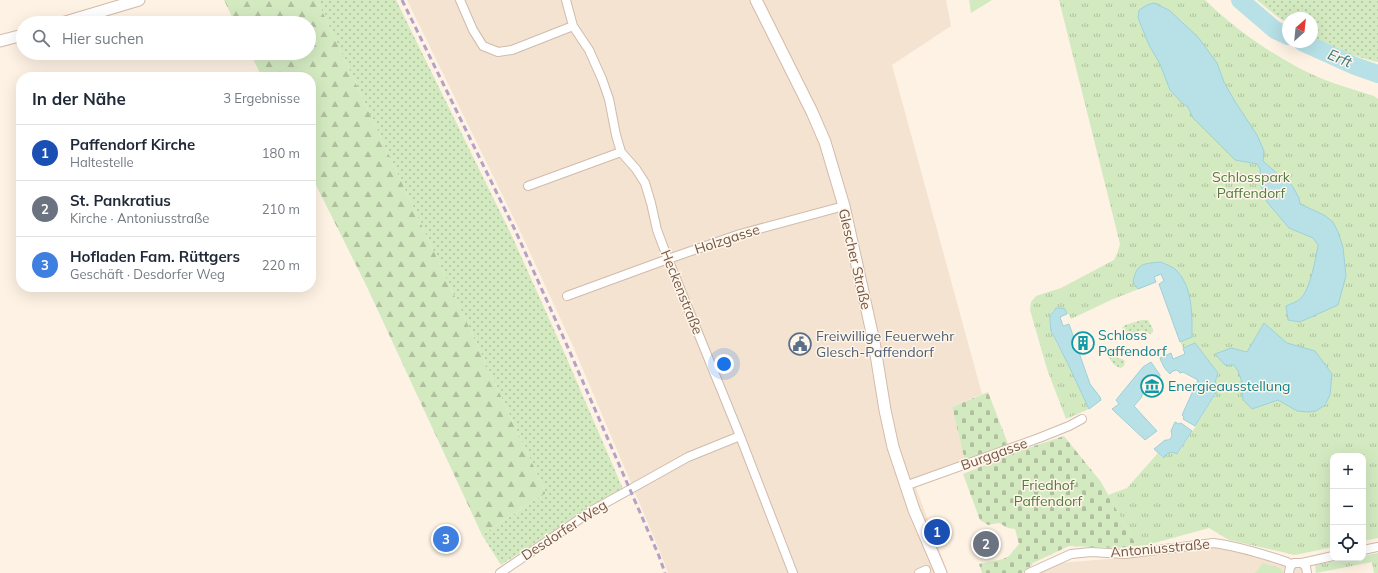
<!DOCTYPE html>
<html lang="de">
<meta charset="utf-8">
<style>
body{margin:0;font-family:Mulish,sans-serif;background:#f2f2f3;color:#1f2937}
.controls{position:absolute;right:12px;bottom:12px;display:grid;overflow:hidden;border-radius:8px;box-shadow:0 4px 16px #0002}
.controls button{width:36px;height:36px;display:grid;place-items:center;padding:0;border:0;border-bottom:1px solid #e0e1e3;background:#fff;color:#1f2937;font:20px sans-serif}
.compass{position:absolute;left:1282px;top:12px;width:36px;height:36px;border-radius:50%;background:#fff;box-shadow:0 4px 16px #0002;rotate:27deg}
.you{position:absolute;left:724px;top:364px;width:14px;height:14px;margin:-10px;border:3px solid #fff;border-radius:50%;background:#1a73e8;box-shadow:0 0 0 6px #1a73e833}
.badge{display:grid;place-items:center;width:26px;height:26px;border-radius:50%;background:#d93025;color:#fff;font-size:13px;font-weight:700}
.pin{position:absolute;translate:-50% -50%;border:2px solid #fff;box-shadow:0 1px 4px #0006}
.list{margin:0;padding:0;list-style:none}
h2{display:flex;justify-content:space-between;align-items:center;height:52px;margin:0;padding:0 16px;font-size:17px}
h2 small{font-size:13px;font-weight:400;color:#747a83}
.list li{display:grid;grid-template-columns:26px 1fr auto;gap:12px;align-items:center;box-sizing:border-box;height:56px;padding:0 16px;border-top:1px solid #e0e1e3}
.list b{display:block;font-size:15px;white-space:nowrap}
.list p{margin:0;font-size:13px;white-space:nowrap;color:#747a83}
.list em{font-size:13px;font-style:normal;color:#747a83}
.icon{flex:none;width:22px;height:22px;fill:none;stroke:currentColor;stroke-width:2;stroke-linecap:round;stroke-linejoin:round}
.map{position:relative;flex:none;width:1378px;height:573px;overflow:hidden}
.search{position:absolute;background:#fff;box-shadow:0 4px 16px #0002;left:16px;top:16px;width:300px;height:44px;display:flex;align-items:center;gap:10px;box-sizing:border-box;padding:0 14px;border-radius:22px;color:#747a83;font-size:15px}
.panel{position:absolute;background:#fff;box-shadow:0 4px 16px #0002;left:16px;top:72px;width:300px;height:220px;border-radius:16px}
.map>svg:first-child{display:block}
</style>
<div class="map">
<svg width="1378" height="573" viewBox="0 0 1378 573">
<defs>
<pattern id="grass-dots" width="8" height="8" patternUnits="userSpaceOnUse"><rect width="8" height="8" fill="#d3eac1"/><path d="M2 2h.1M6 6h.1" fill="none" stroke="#b0c09f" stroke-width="1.8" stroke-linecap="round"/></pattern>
<pattern id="forest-firs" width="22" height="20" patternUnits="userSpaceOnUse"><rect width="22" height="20" fill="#d3eac1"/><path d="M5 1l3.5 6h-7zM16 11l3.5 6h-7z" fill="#b0c09f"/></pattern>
<pattern id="cemetery-stones" width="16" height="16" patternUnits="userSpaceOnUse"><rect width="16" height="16" fill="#d3eac1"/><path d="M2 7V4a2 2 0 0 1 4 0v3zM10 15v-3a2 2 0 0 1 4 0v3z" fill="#b0c09f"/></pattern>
<pattern id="park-tufts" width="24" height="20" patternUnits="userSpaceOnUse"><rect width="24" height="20" fill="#d3eac1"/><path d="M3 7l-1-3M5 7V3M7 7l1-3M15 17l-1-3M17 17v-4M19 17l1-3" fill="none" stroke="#b0c09f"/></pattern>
</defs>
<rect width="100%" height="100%" fill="#fdf2e3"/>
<path fill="#f4e3d1" d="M407 0H946L951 26 892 65 982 394 952 407 965 461 913 480 948 573H668L661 554 573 346 520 231Z
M1213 547 1255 554 1303 566 1311 573H1040L1059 563 1157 555Z"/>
<path fill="url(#grass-dots)" d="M317 0H396L511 234 564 352 623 489 591 506 501 565 482 535 546 493Z
M1257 0H1378V62C1358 58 1329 47 1312 37V18H1288V23L1275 15Z
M1142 320H1148L1153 329V332L1150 334C1137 325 1134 339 1123 331L1122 328 1125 325Z
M1109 348 1114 352 1117 358 1122 359 1125 361 1124 366 1121 368C1112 366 1109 358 1107 349Z"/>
<path fill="url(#forest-firs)" d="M224 0H317L546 493 482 535 367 287 311 175V77H262L250 53H309V23H235Z"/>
<path fill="url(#cemetery-stones)" d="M988 392 1008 444 965 461 952 407Z
M1064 436 1101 482 1137 546 1117 548 1069 546 1033 563 1028 570 1022 573H982L979 564 1003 559 1009 556 1019 544 1015 529 1008 528 999 523 988 525 980 520 963 474 1013 453Z"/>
<path fill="url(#park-tufts)" d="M969 0H992L971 13Z
M1059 0H1205C1233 27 1265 50 1299 68 1323 81 1349 88 1374 96L1378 99V538L1363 541V456H1333V547L1295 555 1229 540 1209 528 1147 545 1137 546 1108 495 1127 488 1158 453 1163 458 1165 455 1170 452 1178 454 1219 389 1215 382 1218 373 1195 343 1183 348 1159 284 1164 281 1161 274 1154 277 1156 282 1111 300 1071 319 1069 314H1067L1065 309 1056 308C1051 312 1049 316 1050 322 1050 337 1062 351 1068 364 1076 379 1082 394 1089 409L1066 419 1047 369 1030 310 1031 302 1036 296 1061 288 1114 260 1118 251 1120 244Z
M1378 553V573H1374L1372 562 1316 573 1315 565 1351 558H1363V556Z
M1263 563 1280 568 1284 573H1255Z"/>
<path fill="#b7e1e7" stroke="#9dd1d9" d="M1154 3 1169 10 1198 37 1217 63 1224 82 1234 100 1257 135 1264 151 1263 161 1279 175 1288 181 1293 187 1299 198 1300 204 1324 215 1333 222 1338 232 1343 247 1346 276 1338 305 1300 322 1288 320 1286 306C1290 304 1297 302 1300 299 1310 291 1316 257 1318 245L1313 238 1289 228 1267 202 1261 186 1260 169 1257 164 1235 160 1193 118 1188 107 1183 104 1170 90 1160 64 1149 45 1138 18 1139 10 1147 5Z
M1161 262C1165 264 1171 266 1175 269 1193 286 1192 314 1192 337L1180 342 1159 284 1164 281 1161 274 1154 277 1156 282 1138 289 1133 282C1137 262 1143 264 1161 262Z
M1056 308H1062L1065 309 1067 314 1060 317 1063 326 1069 324 1090 384 1100 397 1101 400 1089 409 1068 364 1051 331 1050 322V316Z
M1264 323 1287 343 1315 351 1332 374 1330 395 1325 405 1316 411 1308 412 1297 411 1278 400 1252 409 1243 400 1241 379 1238 371 1234 365H1225L1215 354 1231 348 1247 352Z
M1195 343 1218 373 1215 382 1219 388 1195 426 1183 419 1184 417 1182 415 1198 380 1183 372 1180 373 1177 370 1173 371 1170 374C1165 370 1162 364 1160 358L1171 353 1173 359 1185 354 1183 348Z
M1151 362 1160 375 1159 383 1152 376 1149 378 1150 380 1142 386 1144 390 1141 398 1134 406 1157 431 1145 440 1112 409 1119 404 1116 400 1143 367Z
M1175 422 1179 424 1181 423 1192 431 1177 454C1172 451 1166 452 1164 458L1154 449 1165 440C1171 441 1173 436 1171 431Z"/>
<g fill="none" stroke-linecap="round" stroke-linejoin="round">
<path stroke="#b7e1e7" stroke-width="18" d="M1240 0 1275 30 1288 36
M1302 42 1355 66 1378 74"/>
<g stroke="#d0bbac" stroke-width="10">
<path id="street" d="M460 0 473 30 483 46 498 52 512 50 573 26
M566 0 573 26 589 50 602 79 609 99 616 135 621 152 636 169 645 183 651 203 657 230 668 259 740 436 793 573
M528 186 621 152
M567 296 668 259 740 234 844 206
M905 486 1039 438 1069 426 1082 419
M1363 550 1378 547
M1302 563 1306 567 1307 573
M500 573 593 510 688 457 740 436
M919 573 926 570
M1029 573 1071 554 1091 552 1125 554 1213 543C1238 546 1263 554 1287 562L1292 565
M1289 573 1290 567 1294 563H1302L1333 556"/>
</g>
<g stroke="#d3baa9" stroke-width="13">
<path id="secondary" d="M756 0 812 112 825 142 844 206 874 342 885 410 893 447 914 510 941 573
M62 23 139 0
M0 41 23 35"/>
</g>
<use href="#street" stroke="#fff" stroke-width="8"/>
<use href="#secondary" stroke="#fff" stroke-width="11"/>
<path stroke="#b4a1c6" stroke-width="3" stroke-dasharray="6 4" stroke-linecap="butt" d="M402 0 516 232 569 350 659 556 665 573"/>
</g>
<defs>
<g id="building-ring" transform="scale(1.15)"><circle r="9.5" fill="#fff6ea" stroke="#0f9aa8" stroke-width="1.5"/><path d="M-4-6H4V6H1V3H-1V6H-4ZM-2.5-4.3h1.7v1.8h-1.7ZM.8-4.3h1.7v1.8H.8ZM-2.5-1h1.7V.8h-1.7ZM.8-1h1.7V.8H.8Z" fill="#0f9aa8"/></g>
<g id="civic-ring" transform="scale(1.15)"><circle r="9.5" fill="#fff6ea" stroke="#5c6f8a" stroke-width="1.5"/><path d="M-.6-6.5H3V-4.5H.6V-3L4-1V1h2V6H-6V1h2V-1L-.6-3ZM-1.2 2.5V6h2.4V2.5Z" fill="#5c6f8a"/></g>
<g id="museum-ring" transform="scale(1.15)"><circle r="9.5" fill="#fff6ea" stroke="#0f9aa8" stroke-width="1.5"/><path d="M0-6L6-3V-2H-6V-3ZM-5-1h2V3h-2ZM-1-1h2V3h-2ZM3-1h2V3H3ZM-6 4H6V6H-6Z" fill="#0f9aa8"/></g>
</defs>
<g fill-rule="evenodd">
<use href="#building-ring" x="1083" y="343"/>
<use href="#civic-ring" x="800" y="344"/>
<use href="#museum-ring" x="1152" y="386"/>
</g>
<g text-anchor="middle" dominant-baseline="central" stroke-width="3" stroke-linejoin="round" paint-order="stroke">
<g font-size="14" fill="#547b40" stroke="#fff6ea">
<text x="1251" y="177">Schlosspark<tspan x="1251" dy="16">Paffendorf</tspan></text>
<text x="1048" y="485">Friedhof<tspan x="1048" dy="16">Paffendorf</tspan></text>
</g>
<g font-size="14" fill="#755748" stroke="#fff6ea">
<text transform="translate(727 239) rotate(-18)">Holzgasse</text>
<text transform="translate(855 259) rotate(77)">Glescher Straße</text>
<text transform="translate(682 292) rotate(68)">Heckenstraße</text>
<text transform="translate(994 454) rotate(-20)">Burggasse</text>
<text transform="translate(564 530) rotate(-33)">Desdorfer Weg</text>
<text transform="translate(1160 548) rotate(-5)">Antoniusstraße</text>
</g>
<g font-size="14" fill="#0d838f" stroke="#fff6ea" text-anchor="start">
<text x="1098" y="335">Schloss<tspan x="1098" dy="16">Paffendorf</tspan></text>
<text x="1168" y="386">Energieausstellung</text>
</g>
<g font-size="14" fill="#4e5e75" stroke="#fff6ea" text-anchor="start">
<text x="816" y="336">Freiwillige Feuerwehr<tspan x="816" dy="16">Glesch-Paffendorf</tspan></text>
</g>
<g font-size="15" font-style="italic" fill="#3f7983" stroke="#fff6ea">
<text transform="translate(1340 58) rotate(23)">Erft</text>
</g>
</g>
</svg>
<div class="controls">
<button>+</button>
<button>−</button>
<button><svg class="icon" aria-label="locate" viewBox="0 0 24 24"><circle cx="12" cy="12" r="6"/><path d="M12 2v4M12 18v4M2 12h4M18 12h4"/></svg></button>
</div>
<svg class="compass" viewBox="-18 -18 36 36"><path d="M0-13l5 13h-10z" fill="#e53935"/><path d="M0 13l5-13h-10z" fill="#747a83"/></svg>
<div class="you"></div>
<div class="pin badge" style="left:937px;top:532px;background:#1a4fb4">1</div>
<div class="pin badge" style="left:986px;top:544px;background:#6b7280">2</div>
<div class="pin badge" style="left:446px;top:539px;background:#3f7fe0">3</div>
<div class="search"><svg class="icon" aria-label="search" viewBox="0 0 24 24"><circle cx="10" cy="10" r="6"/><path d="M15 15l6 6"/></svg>Hier suchen</div>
<section class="panel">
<h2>In der Nähe<small>3 Ergebnisse</small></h2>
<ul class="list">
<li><span class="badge" style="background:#1a4fb4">1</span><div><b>Paffendorf Kirche</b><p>Haltestelle</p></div><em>180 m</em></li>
<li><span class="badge" style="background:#6b7280">2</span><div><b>St. Pankratius</b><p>Kirche · Antoniusstraße</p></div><em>210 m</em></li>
<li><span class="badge" style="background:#3f7fe0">3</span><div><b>Hofladen Fam. Rüttgers</b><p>Geschäft · Desdorfer Weg</p></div><em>220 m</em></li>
</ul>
</section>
</div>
